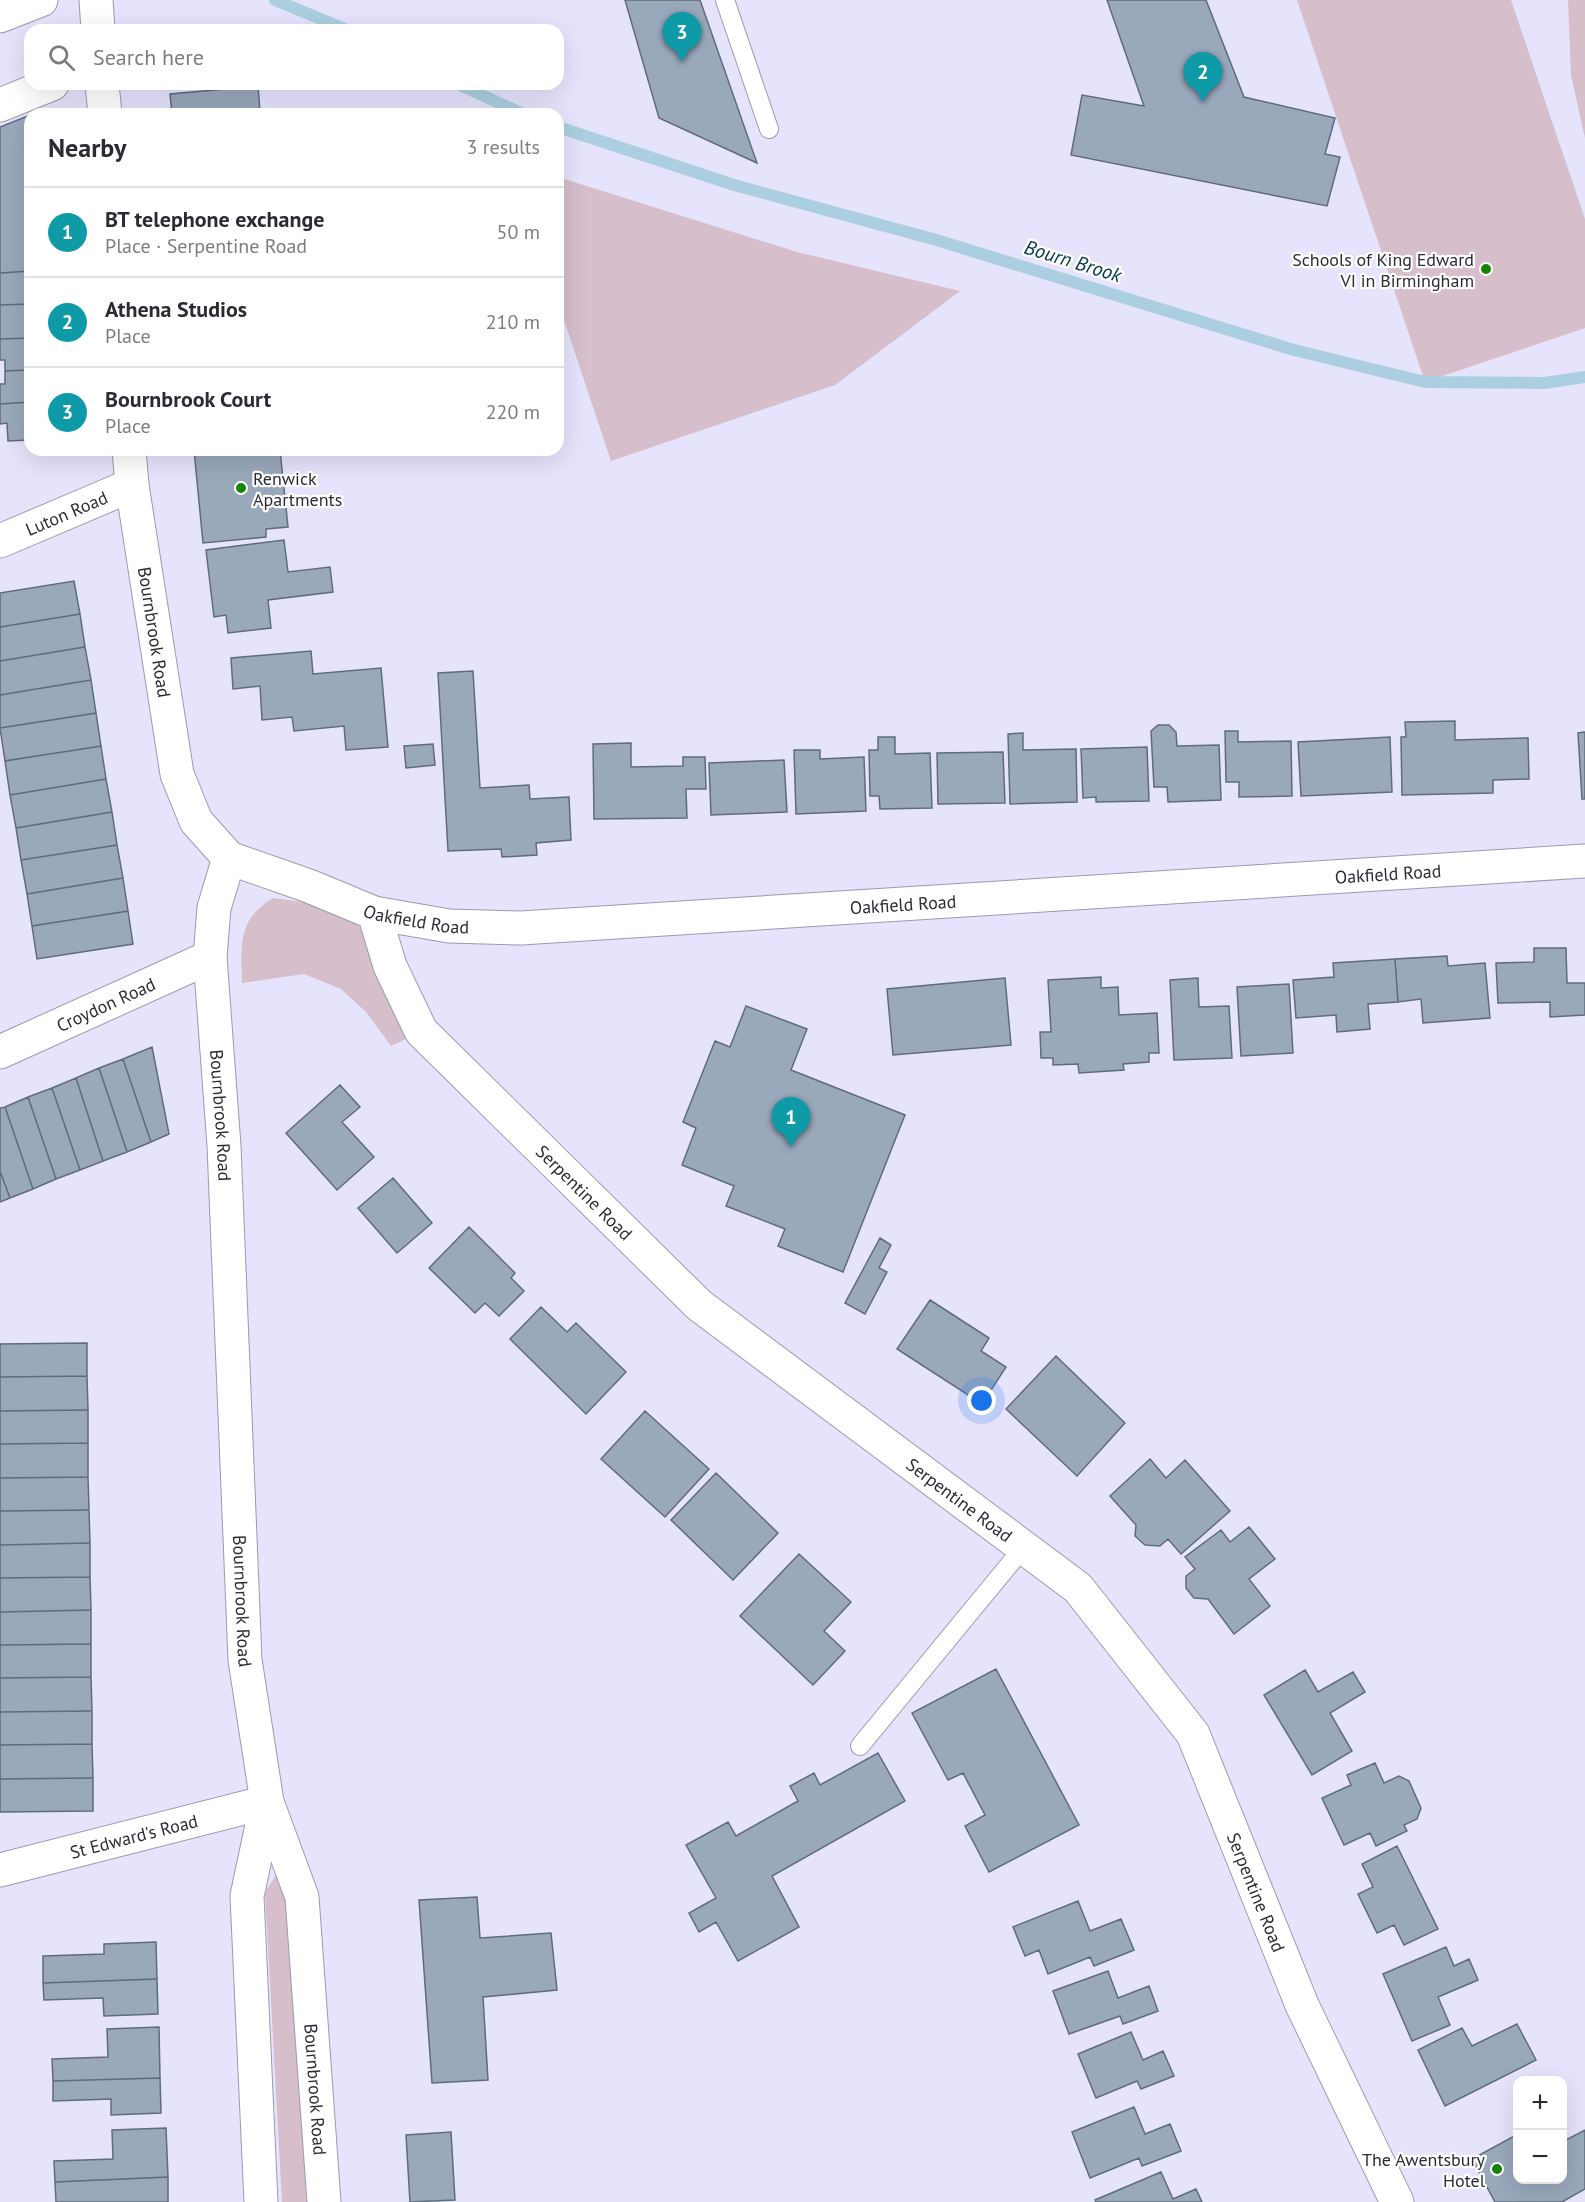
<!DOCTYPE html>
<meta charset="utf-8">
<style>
body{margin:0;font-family:"PT Sans",sans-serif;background:#f2f2f3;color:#2b2b33}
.controls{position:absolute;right:18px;bottom:18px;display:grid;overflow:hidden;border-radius:12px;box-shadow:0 6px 24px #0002}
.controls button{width:54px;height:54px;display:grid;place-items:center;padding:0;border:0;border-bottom:2px solid #e1e1e2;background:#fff;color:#2b2b33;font:30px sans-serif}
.you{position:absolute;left:982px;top:1401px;width:21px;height:21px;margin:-15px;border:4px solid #fff;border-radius:50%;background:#1a73e8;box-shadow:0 0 0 9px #1a73e833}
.badge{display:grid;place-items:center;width:39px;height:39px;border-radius:50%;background:#db2777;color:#fff;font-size:20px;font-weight:700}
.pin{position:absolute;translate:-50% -50px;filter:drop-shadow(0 2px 3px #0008)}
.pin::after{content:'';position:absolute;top:32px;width:21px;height:18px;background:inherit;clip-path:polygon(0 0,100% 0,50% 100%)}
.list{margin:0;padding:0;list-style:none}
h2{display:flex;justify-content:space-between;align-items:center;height:78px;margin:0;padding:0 24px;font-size:26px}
h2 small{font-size:20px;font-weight:400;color:#7c7c81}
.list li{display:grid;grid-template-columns:39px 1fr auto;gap:18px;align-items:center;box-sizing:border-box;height:90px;padding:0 24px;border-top:2px solid #e1e1e2}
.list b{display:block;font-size:22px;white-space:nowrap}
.list p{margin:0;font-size:20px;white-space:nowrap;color:#7c7c81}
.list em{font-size:20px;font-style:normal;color:#7c7c81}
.icon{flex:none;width:33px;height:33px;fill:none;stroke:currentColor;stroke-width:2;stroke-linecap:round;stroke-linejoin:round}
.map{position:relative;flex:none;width:1585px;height:2202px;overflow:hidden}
.search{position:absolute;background:#fff;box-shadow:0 6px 24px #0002;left:24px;top:24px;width:540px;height:66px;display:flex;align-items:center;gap:15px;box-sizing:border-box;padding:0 21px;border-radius:18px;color:#7c7c81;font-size:22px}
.panel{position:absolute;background:#fff;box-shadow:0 6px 24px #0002;left:24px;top:108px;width:540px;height:348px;border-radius:18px}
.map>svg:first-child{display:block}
</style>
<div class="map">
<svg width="1585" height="2202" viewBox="0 0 1585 2202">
<rect width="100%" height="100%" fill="#e5e4fc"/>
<path fill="#d6becb" d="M1297 0H1511L1585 219V328L1425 382Z
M1568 0H1585V138L1571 75Z
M558 177 797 252 960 291 835 385 611 461 558 302Z
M273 898 332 906 355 918 416 1034 391 1046 366 1012 341 989 304 974 242 983C241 945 237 920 273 898Z
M277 1874 289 1900 309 2202H282L265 1892Z"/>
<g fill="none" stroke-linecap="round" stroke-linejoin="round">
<path stroke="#abcfe1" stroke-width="12" d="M275 0 347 30
M458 84 523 114
M558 127 734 185 933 239 1294 350 1425 382 1544 383 1585 377"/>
</g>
<path fill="#9aa8bc" stroke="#5f6c7e" stroke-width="1.5" d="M625 0H700L757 163 659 118Z
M1107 0H1206L1244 97 1335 118 1325 154 1340 157 1327 206 1071 155 1082 95 1144 106Z
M258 86 260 112 172 114 170 94Z
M30 115V271L0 273V127Z
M30 271V304L0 305V273Z
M30 304V338L0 339V305Z
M30 338V370L5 371V360H0V339Z
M30 370V402L0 404V384H5V371Z
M30 402V440L8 441 7 423 0 424V404Z
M194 450H280L288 527 266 529V537L203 543Z
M284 540 288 572 330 567 333 592 268 600 271 628 228 633 226 615 214 617 206 550Z
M74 581 80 614 0 627V593Z
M80 614 85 647 0 661V627Z
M85 647 91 680 0 695V661Z
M311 651 313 674 381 668 388 747 346 750 344 726 294 731 292 717 262 720 260 686 233 689 231 658Z
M473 671 480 788 529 785 530 799 569 797 571 840 536 843 537 855 502 857 501 849 448 851 438 673Z
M91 680 96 713 0 728V695Z
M96 713 101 746 5 761 0 728Z
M1455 721V740L1528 738 1529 779 1493 780V793L1402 795 1401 737H1406L1405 722Z
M1158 725H1169L1176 732 1177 746 1219 745 1221 800 1168 802 1167 787H1154L1151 731Z
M1225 731H1238V742L1291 741 1292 796 1239 797V782H1226Z
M1585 732V799H1582L1578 733Z
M1023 733V750L1076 749 1077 802 1010 804 1008 734Z
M878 737H895V754L930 753 932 808 880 809 879 796H870L869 750H878Z
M1390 737 1392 792 1301 796 1298 742Z
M631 743V767L683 766V757H705L706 789H686L687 818 594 819 593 744Z
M433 744 435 765 406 768 404 746Z
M101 746 106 779 10 795 5 761Z
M1147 747 1149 801 1096 802V797L1083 798 1081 749Z
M794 750H820V759L864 757 866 811 796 814Z
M1003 752 1005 803 938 804 937 753Z
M784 760 787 812 711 815 709 763Z
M106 779 112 812 16 828 10 795Z
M112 812 117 845 21 860 16 828Z
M117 845 123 878 27 894 21 860Z
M123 878 128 911 32 926 27 894Z
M128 911 133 944 37 959 32 926Z
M1534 948H1566L1567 983H1585V1015L1550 1017V1002L1498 1003 1496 963 1534 962Z
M1447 956 1448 966 1485 963 1490 1018 1423 1023 1421 999 1398 1002 1395 959Z
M1395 959 1398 1002 1368 1004 1370 1029 1337 1032 1336 1015 1296 1018 1293 980 1334 977 1333 963Z
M1101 977V988L1118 987 1119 1015 1157 1013 1159 1053H1149V1062L1123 1064 1124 1070 1079 1073 1078 1064 1053 1065V1058H1041L1040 1032H1051L1048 980Z
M1005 978 1011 1045 893 1055 887 989Z
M1198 978 1199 1007 1229 1006 1232 1058 1174 1060 1170 980Z
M1289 984 1293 1053 1241 1056 1237 987Z
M746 1006 807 1029 791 1070 905 1115 843 1272 778 1246 785 1229 726 1206 734 1186 682 1165 696 1128 683 1122 715 1041 730 1047Z
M152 1047 169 1134 151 1142 123 1059Z
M123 1059 151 1142 127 1152 99 1068Z
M99 1068 127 1152 103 1161 76 1078Z
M76 1078 103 1161 80 1170 52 1088Z
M340 1085 360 1107 342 1122 374 1157 337 1190 286 1133Z
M52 1088 80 1170 56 1179 28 1097Z
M28 1097 56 1179 33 1189 5 1107Z
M5 1107 33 1189 10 1198 0 1171V1108Z
M0 1171 10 1198 0 1202Z
M393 1178 432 1223 397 1253 358 1208Z
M469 1227 515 1273 511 1278 524 1291 499 1316 485 1303 475 1313 429 1268Z
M880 1238 891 1245 879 1268 887 1272 865 1314 845 1303Z
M930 1300 989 1338 981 1351 1006 1367 982 1404 897 1349Z
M541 1307 567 1332 576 1323 626 1372 586 1414 510 1339Z
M87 1343V1376L0 1377V1344Z
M1056 1356 1125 1423 1077 1476 1006 1409Z
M87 1376 88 1410 0 1411V1377Z
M88 1410V1443L0 1444V1411Z
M645 1411 709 1469 665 1517 601 1459Z
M88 1443V1477L0 1478V1444Z
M1150 1459 1166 1478 1185 1460 1230 1511 1181 1554 1168 1539 1160 1546 1145 1545 1135 1536 1136 1525 1110 1496Z
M716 1473 778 1533 733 1580 671 1520Z
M88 1477 89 1510 0 1511V1478Z
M89 1510 90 1543 0 1545V1511Z
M1249 1527 1275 1559 1249 1579 1270 1606 1234 1634 1208 1599 1194 1598 1186 1588V1576L1195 1569 1185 1557 1221 1530 1230 1542Z
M90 1543V1577L0 1578V1545Z
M799 1554 851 1602 824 1631 845 1651 813 1685 740 1616Z
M90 1577 91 1610 0 1612V1578Z
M91 1610V1644L0 1645V1612Z
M91 1644V1677L0 1678V1645Z
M996 1669 1079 1825 989 1872 965 1826 985 1815 963 1773 948 1780 912 1713Z
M1305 1670 1318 1692 1353 1672 1365 1692 1330 1713 1352 1751 1312 1775 1264 1695Z
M91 1677 92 1711 0 1712V1678Z
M92 1711V1744L0 1745V1712Z
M92 1744 93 1778 0 1779V1745Z
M878 1753 905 1801 772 1876 799 1927 738 1961 716 1922 699 1932 689 1913 716 1898 686 1845 728 1822 736 1836 798 1801 790 1786 814 1773 820 1785Z
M1375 1763 1384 1783 1399 1776 1409 1781 1421 1808 1417 1819 1404 1825 1407 1831 1376 1846 1370 1833 1344 1845 1322 1798 1351 1785 1347 1775Z
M93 1778V1811L0 1812V1779Z
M1397 1846 1438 1929 1404 1945 1394 1925 1377 1933 1358 1894 1373 1887 1362 1864Z
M477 1897 480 1938 551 1933 557 1990 483 1997 488 2080 432 2083 419 1900Z
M1078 1901 1090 1931 1121 1919 1134 1950 1094 1966 1090 1957 1048 1974 1039 1950 1025 1956 1013 1927Z
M156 1942 157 1979 43 1983V1956L104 1954V1944Z
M1446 1947 1454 1966 1469 1959 1478 1980 1438 1997 1450 2025 1412 2041 1383 1974Z
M1108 1971 1118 1998 1149 1986 1158 2011 1123 2024 1120 2016 1069 2034 1053 1991Z
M157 1979 158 2014 104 2016 103 1998 44 2000 43 1983Z
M1517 2024 1536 2060 1445 2106 1418 2050 1462 2028 1472 2046Z
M159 2027 160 2078 53 2081 52 2059 108 2057 107 2029Z
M1131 2032 1143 2060 1163 2051 1174 2076 1141 2089 1137 2081 1096 2098 1078 2054Z
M160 2078 161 2113 111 2115V2099L53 2101V2081Z
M1134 2107 1145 2134 1170 2124 1181 2151 1142 2166 1139 2158 1090 2178 1072 2132Z
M166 2128 168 2177 55 2182 54 2161 113 2159 112 2130Z
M1585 2130V2189L1562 2202H1495L1472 2159 1518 2134V2180H1562V2142Z
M451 2132 455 2200 410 2202 406 2135Z
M1161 2172 1173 2199 1196 2189 1202 2202H1096L1095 2200Z
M168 2177V2202H56L55 2182Z"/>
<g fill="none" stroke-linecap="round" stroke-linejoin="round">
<g stroke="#9a9ab0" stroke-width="20">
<path id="service" d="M725 0 769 129
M860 1746 1023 1548"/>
</g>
<g stroke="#9a9ab0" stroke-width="35">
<g id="minor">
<path d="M0 105 52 84"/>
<path id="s1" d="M0 541 132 485"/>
<path id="s2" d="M229 858 309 886 374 913 449 926 521 928 1585 861"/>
<path id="s3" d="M374 913 390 966 421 1031 699 1305 1078 1588 1193 1734 1302 2005 1397 2202"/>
<path id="s4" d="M0 1052 210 957"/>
<path id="s5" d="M0 1870 267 1802"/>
</g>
</g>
<g stroke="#9a9ab0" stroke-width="35">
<g id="tertiary">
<path d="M96 0 98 30"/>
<path d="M102 84 105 114"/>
<path id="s6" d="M129 450 132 485 177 774 196 821 229 858 214 908 210 957 224 1146 245 1660 267 1802 302 1897 324 2202"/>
<path d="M261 2202 247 1896 267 1802"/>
</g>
</g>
<g stroke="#9a9ab0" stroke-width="35">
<path id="trunk" d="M0 16 41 0"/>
</g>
<use href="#service" stroke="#fff" stroke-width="18"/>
<use href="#minor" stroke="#fff" stroke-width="33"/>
<use href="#tertiary" stroke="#fff" stroke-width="33"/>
<use href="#trunk" stroke="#fff" stroke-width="33"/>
</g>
<g fill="#158600" stroke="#fff" stroke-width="2">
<circle cx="1486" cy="269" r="6"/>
<circle cx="241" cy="488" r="6"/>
<circle cx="1497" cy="2169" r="6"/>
</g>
<g text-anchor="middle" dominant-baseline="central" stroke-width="4.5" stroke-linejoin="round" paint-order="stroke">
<g font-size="18" fill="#2b2b34" stroke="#fff" text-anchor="end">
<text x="1474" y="259">Schools of King Edward<tspan x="1474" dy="21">VI in Birmingham</tspan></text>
<text x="253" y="478" text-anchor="start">Renwick<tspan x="253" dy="21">Apartments</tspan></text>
<text x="1485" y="2159">The Awentsbury<tspan x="1485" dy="21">Hotel</tspan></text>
</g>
<g font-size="18" fill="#2b2b34" stroke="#fff">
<text stroke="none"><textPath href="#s1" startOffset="72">Luton Road</textPath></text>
<text stroke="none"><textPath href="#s6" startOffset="184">Bournbrook Road</textPath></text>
<text stroke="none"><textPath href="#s2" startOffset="1172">Oakfield Road</textPath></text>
<text stroke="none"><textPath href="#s2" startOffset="686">Oakfield Road</textPath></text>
<text stroke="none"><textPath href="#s2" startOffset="198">Oakfield Road</textPath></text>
<text stroke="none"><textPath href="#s4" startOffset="116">Croydon Road</textPath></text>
<text stroke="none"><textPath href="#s6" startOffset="688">Bournbrook Road</textPath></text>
<text stroke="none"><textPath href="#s3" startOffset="357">Serpentine Road</textPath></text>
<text stroke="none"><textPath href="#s3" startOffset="843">Serpentine Road</textPath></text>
<text stroke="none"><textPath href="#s6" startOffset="1174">Bournbrook Road</textPath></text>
<text stroke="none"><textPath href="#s5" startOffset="138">St Edward's Road</textPath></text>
<text stroke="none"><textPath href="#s3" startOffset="1347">Serpentine Road</textPath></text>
<text stroke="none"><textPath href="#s6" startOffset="1671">Bournbrook Road</textPath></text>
</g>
<g font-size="20" font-style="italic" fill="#04384b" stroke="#fff">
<text transform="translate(1073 261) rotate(17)">Bourn Brook</text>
</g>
</g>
</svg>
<div class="controls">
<button>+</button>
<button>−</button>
</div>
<div class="you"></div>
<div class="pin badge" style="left:791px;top:1147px;background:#0f9aa8">1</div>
<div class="pin badge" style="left:1203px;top:102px;background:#0f9aa8">2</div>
<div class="pin badge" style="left:682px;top:62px;background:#0f9aa8">3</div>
<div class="search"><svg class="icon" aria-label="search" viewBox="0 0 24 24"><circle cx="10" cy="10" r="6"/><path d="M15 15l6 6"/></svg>Search here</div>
<section class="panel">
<h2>Nearby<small>3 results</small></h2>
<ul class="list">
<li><span class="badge" style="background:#0f9aa8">1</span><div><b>BT telephone exchange</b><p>Place · Serpentine Road</p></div><em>50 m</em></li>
<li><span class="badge" style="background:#0f9aa8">2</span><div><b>Athena Studios</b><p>Place</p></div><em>210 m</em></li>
<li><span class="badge" style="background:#0f9aa8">3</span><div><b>Bournbrook Court</b><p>Place</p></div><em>220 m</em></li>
</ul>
</section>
</div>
